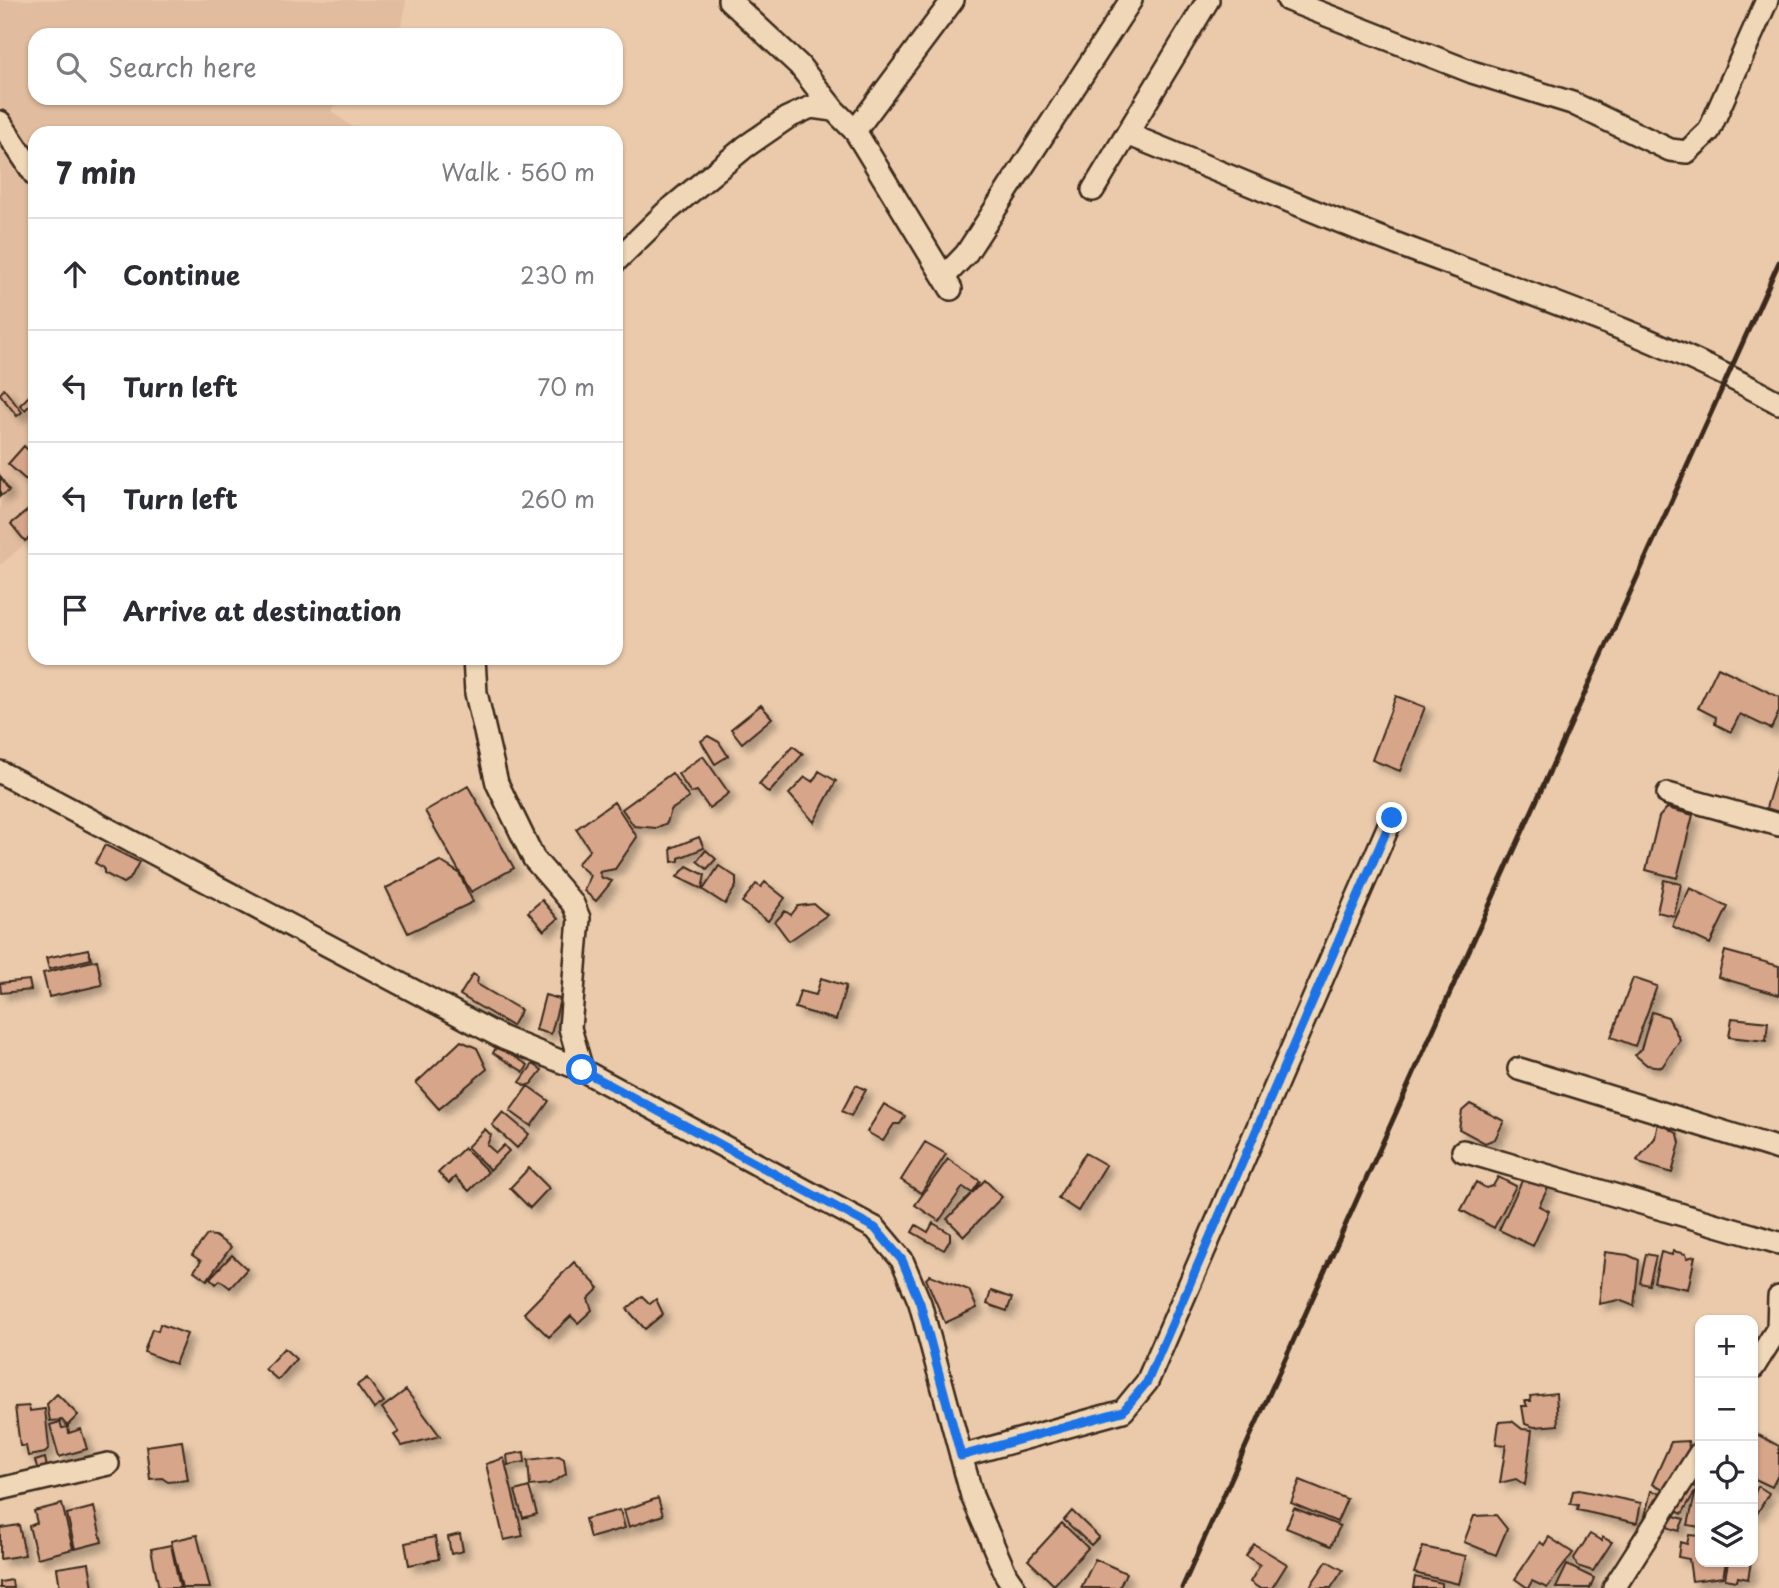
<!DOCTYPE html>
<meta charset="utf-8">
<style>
body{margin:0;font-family:"Playpen Sans",sans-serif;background:#f2f2f3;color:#2b2b33}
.controls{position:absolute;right:21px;bottom:21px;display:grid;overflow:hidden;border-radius:14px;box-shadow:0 2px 5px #0004}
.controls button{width:63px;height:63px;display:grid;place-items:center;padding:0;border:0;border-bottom:2px solid #e1e1e2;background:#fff;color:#2b2b33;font:35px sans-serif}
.stop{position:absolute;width:21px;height:21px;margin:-16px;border:5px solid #1a73e8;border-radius:50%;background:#fff}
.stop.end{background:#1a73e8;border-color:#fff;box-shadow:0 2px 7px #0008}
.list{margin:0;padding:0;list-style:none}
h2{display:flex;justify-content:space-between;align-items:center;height:91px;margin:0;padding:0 28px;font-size:30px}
h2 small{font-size:23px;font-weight:400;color:#7c7c81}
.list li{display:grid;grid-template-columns:46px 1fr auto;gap:21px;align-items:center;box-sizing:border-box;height:112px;padding:0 28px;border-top:2px solid #e1e1e2}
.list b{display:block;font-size:26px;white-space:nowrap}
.list em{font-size:23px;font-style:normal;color:#7c7c81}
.icon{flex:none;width:38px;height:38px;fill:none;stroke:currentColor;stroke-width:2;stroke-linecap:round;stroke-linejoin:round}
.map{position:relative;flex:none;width:1779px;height:1588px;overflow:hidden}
.search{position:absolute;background:#fff;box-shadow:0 2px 5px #0004;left:28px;top:28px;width:595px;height:77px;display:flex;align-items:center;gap:18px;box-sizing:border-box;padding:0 24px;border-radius:21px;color:#7c7c81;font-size:26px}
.panel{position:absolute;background:#fff;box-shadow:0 2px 5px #0004;left:28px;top:126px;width:595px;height:539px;border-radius:21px}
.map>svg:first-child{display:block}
</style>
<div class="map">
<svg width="1779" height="1588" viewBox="0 0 1779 1588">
<defs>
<filter id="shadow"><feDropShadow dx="6" dy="6" stdDeviation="3.5" flood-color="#0004"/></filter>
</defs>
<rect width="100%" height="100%" fill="#eacaab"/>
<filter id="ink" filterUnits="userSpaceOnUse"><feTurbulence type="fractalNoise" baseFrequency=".0143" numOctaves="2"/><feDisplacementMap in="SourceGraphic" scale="14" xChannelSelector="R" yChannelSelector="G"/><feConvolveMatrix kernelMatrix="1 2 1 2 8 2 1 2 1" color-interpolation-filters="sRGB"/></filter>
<g filter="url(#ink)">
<path fill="#e1bc9e" d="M0 0H406L403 22 392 35H35V98H341L331 111 360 133H35V536L0 565Z"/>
<path fill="#d6a58a" stroke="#3b2a1e" stroke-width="2" filter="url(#shadow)" d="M4 389 22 412 17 416 0 394Z
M31 394 35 400 25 410 20 405Z
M24 446 35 457V470L26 480 8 464Z
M0 476 9 491 0 496Z
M32 507 35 533 25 541 11 524Z
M1718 667 1779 697V712L1771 729 1740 714 1731 732 1715 724 1716 717 1698 708Z
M1396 696 1425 707 1400 771 1372 760Z
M761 705 772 718 742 743 731 729Z
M708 736 719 742 728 756 715 764 701 741Z
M793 746 803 754 769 793 759 784Z
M703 756 729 793 709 808 697 791 691 793 678 774Z
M1779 764V812L1766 808Z
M819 771 836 781 814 822 789 794 805 777 813 782Z
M672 773 689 798 671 810 667 823 656 828 634 826 622 809Z
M468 786 514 868 471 892 425 811Z
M614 802 637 837 615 869 599 872 602 878 612 881 596 901 584 891 590 875 577 864 590 850 576 829Z
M1667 808 1693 815 1677 878 1646 870 1659 817Z
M699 837 704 848 679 858V861L672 862 671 848Z
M105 845 139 862 130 879 123 883 104 873V868L95 863Z
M706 850 716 859 707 869 697 861Z
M440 861 459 873 473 902 408 933 386 888Z
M687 866 705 875 702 889 677 877Z
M719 866 736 877V886L725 904 703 890Z
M1664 880 1681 884 1674 916 1657 912Z
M765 882 785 898 768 921 742 902 756 884 761 887Z
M1690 888 1728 907 1710 944 1672 926Z
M542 900 558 919 544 931 528 912Z
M814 904 827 915 789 941 775 922 785 911 791 915 798 906Z
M88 949 91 959 49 969 46 958Z
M1725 951 1779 966V995L1718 977Z
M97 960 102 985 49 997 43 973Z
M473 974 478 977 477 984 521 1010 512 1026 460 995Z
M821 978 846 986 836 1020 795 1008 800 991 816 995Z
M1633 978 1657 986 1635 1046 1611 1037Z
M29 980 31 990 1 993 0 983Z
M545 995 560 999 551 1034 536 1030Z
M1652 1012 1668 1017 1680 1040 1662 1067 1647 1065 1635 1055 1641 1049Z
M1732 1018 1768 1022 1766 1041 1729 1037Z
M461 1041 477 1048 487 1069 439 1109 416 1083Z
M497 1046 528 1065 524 1072 493 1053Z
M533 1064 542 1070 531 1084 525 1086 520 1082Z
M856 1085 866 1090 851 1116 842 1111Z
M528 1086 549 1101 531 1126 510 1111Z
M884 1104 905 1116 900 1124H894L883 1141 867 1132Z
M1470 1104 1504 1121 1495 1139 1485 1143 1459 1129 1462 1111Z
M503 1112 529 1134 517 1148 492 1125Z
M1658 1122 1678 1134 1680 1143 1672 1173 1642 1164 1637 1160 1655 1138Z
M485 1129 491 1135 487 1145 496 1153 504 1145 509 1151 490 1170 467 1147Z
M925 1142 946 1154 921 1193 901 1180Z
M464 1148 488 1172 469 1191 455 1177 449 1183 438 1173Z
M1085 1153 1106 1165 1078 1211 1058 1198Z
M948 1159 980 1181 972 1193 963 1187 939 1221 915 1205Z
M529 1168 549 1188 530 1208 510 1188Z
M1526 1172 1550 1184 1539 1206 1549 1211 1533 1246 1499 1230Z
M1498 1177 1516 1186 1494 1228 1461 1210 1476 1182 1486 1188 1493 1186Z
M985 1180 1002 1197 964 1236 947 1219Z
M933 1223 950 1233V1240L944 1250 912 1232 916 1225 928 1232Z
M207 1235 215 1236 231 1247 207 1280 194 1271 201 1261 192 1255Z
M1673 1251 1686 1254 1687 1258 1695 1256 1688 1289 1654 1282 1661 1252 1672 1255Z
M1605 1252 1628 1255 1639 1260 1634 1306 1619 1300 1599 1304Z
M1646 1254 1656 1256 1649 1285 1640 1283Z
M232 1255 247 1269 230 1288 220 1280 216 1284 210 1278Z
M574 1262 599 1288 588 1299 592 1310 578 1323 571 1316 549 1337 524 1313Z
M930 1275 969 1290 977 1308 945 1323 926 1279Z
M991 1291 1012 1298 1007 1311 987 1304Z
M642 1296 650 1304 656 1299 663 1314 645 1329 627 1309Z
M160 1324 187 1334 175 1364 144 1352 152 1329 158 1331Z
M284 1348 296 1359 278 1380 265 1369Z
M367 1378 384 1402 374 1409 357 1385Z
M406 1390 440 1436 402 1446 394 1435 399 1432 382 1408Z
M1556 1393 1558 1425 1534 1427 1525 1424 1522 1406H1527L1525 1401H1531L1530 1396Z
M57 1394 78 1415 67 1426 62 1420 50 1421 47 1404Z
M29 1406 30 1411 45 1409 49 1447 45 1453 28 1456 26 1446H20L15 1407Z
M1512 1421 1522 1429 1532 1430 1525 1485 1516 1479 1500 1483 1506 1445 1496 1444 1499 1422Z
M60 1422 62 1428 68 1427 69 1433 81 1429 87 1449 59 1457 50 1425Z
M1753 1432 1779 1446V1473L1772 1487 1753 1478Z
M182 1441 188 1480 168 1482 162 1478 150 1479 146 1446Z
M1688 1441 1689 1448 1669 1491 1652 1484 1671 1442Z
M524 1452 525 1462 508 1465 507 1455Z
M559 1456 564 1459 566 1474 549 1484 530 1486 528 1460Z
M45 1458 47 1468 38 1470 35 1461Z
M504 1458 523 1536 504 1540 486 1464Z
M1300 1480 1347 1499 1337 1522 1291 1503Z
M1690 1484 1697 1488 1682 1514 1671 1508Z
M1758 1486 1769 1493 1757 1514 1753 1512V1497Z
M529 1487 537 1514 523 1518 515 1491Z
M1579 1490 1641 1503 1637 1523 1577 1510 1578 1505 1570 1504 1573 1491Z
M1696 1490 1700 1491V1527L1688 1525Z
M1651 1491 1662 1493 1666 1501 1654 1523 1644 1520Z
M658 1498 663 1515 629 1527 624 1510Z
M62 1504 73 1549 37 1558 29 1526 37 1523 34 1511Z
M94 1507 102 1542 75 1549 67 1514Z
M1294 1508 1340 1526 1331 1546 1286 1528Z
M620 1510 625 1528 590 1538 585 1519Z
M1072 1511 1099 1537 1091 1545 1064 1520Z
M1668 1514 1684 1519 1679 1531 1661 1525Z
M1496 1515 1507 1529 1496 1555 1464 1542 1474 1516Z
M1062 1523 1088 1548 1054 1585 1028 1560Z
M19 1525 25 1555 0 1559V1528Z
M460 1534 463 1551 451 1554 448 1537Z
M1590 1534 1602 1541V1537L1612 1542 1593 1571 1577 1566 1574 1558Z
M197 1535 210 1588H182L171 1541Z
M1689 1535 1700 1536V1562H1726L1723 1577 1692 1581 1689 1559 1678 1557 1680 1542 1687 1544Z
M435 1537 439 1559 409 1565 405 1543Z
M1549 1537 1573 1553 1547 1588 1532 1581 1528 1588 1515 1579 1540 1542 1544 1545Z
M1254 1544 1287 1564 1272 1588H1259L1250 1582 1260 1565 1246 1556Z
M171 1545 180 1588H159L151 1549Z
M1423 1547 1466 1556 1459 1584 1414 1573Z
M1095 1559 1126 1573 1119 1588H1081Z
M1327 1561 1343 1570 1331 1588H1309Z
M1728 1562H1751L1748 1579 1738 1577 1737 1581 1725 1579Z
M89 1563 93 1588H60L57 1568Z
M1567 1565 1594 1578 1590 1588H1556Z
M1415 1577 1442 1583V1588H1413Z
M12 1580 13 1588H0V1582Z"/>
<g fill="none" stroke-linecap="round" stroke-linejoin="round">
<g stroke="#3b2a1e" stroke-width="26">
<path id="minor" d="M729 0 799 65 834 110
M1288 0 1472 72 1572 103 1670 150 1687 152 1709 131 1767 0
M0 122 35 175
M855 131 953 0
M1127 134C1219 171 1310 211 1402 246 1530 294 1660 337 1779 403
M1093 190 1208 0
M616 261 665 213 745 147 787 118 811 107 834 110 855 131 951 289
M944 277 966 254 1131 0
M474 658 476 693 497 783 534 859 573 904 579 918 570 1028 582 1070
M0 772 503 1038 582 1070 875 1228 902 1260 920 1303 972 1496 1006 1575 1015 1588
M1668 794 1779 825
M1519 1069 1779 1149
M1463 1151 1779 1243
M1753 1368 1778 1328 1779 1297
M961 1456 1123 1411 1147 1382 1392 818
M0 1489 108 1464
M1614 1588 1700 1453"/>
</g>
<use href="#minor" stroke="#f0d7b7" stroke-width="21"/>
<path stroke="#3b2a1e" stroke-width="5" d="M1182 1588 1779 262"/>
</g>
</g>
<g fill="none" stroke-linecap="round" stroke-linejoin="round" filter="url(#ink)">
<path stroke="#1a73e8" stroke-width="9" d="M582 1070 875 1228 902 1260 920 1303 961 1456 1123 1411 1147 1382 1392 818"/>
</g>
</svg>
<div class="controls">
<button>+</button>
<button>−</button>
<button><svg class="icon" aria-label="locate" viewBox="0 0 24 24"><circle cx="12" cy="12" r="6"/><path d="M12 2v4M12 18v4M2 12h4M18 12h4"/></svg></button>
<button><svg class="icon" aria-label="layers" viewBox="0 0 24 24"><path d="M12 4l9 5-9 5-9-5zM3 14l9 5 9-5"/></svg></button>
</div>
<div class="stop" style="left:582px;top:1070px"></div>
<div class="stop end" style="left:1392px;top:818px"></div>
<div class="search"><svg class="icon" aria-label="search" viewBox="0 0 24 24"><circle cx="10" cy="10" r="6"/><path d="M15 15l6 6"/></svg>Search here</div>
<section class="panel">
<h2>7 min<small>Walk · 560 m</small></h2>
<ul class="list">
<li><svg class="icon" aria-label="ahead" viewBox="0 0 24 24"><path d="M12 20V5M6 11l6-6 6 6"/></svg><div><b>Continue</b></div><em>230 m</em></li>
<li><svg class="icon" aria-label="left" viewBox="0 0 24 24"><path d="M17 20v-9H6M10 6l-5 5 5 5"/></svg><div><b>Turn left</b></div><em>70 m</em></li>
<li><svg class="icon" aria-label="left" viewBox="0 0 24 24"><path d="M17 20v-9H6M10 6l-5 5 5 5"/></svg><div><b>Turn left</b></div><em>260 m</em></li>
<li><svg class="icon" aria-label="arrive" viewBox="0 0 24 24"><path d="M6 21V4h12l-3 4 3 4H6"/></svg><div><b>Arrive at destination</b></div></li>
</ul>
</section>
</div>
